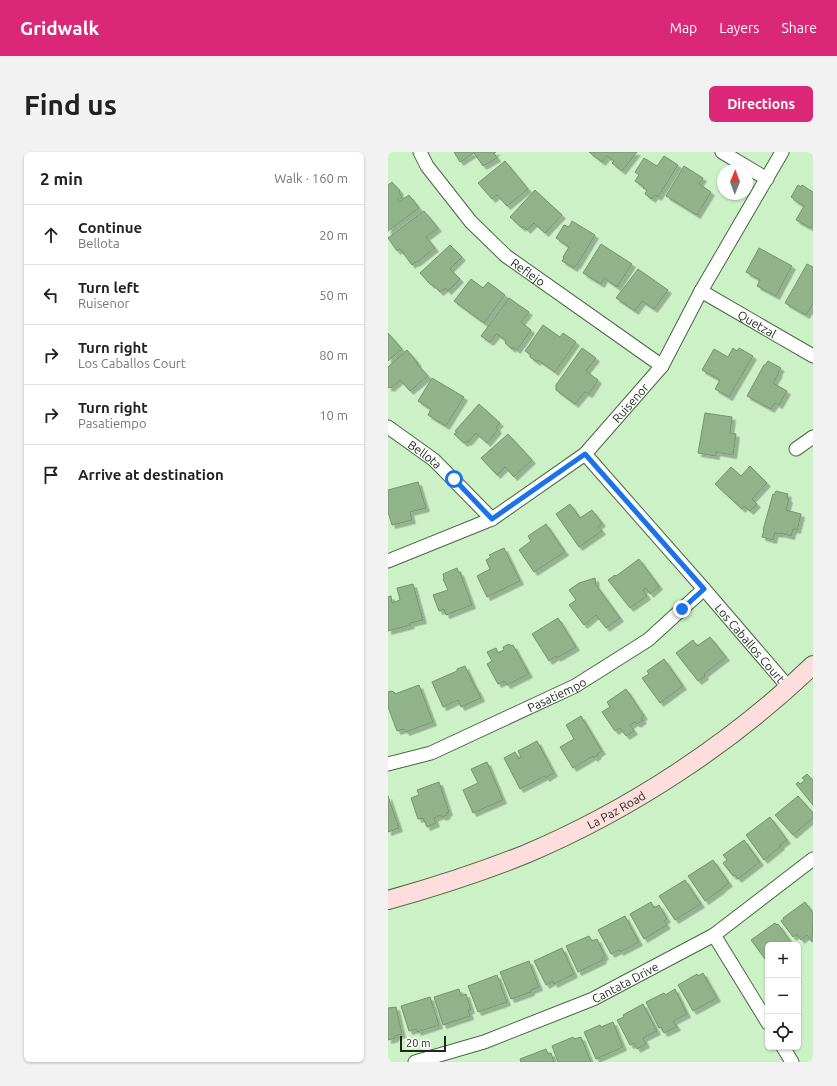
<!DOCTYPE html>
<meta charset="utf-8">
<style>
body{margin:0;font-family:Ubuntu,sans-serif;background:#f2f2f2;color:#222}
.controls{position:absolute;right:12px;bottom:12px;display:grid;overflow:hidden;border-radius:6px;box-shadow:0 1px 3px #0004}
.controls button{width:36px;height:36px;display:grid;place-items:center;padding:0;border:0;border-bottom:1px solid #e0e0e0;background:#fff;color:#222;font:20px sans-serif}
.compass{position:absolute;left:329px;top:12px;width:36px;height:36px;border-radius:50%;background:#fff;box-shadow:0 1px 3px #0004;rotate:1deg}
.scale{position:absolute;left:12px;bottom:10px;width:46px;box-sizing:border-box;padding-left:4px;border:2px solid #1b2919;border-top:0;font-size:11px;line-height:14px;white-space:nowrap;color:#1b2919;-webkit-text-stroke:3px #fff;paint-order:stroke}
.stop{position:absolute;width:12px;height:12px;margin:-9px;border:3px solid #1a73e8;border-radius:50%;background:#fff}
.stop.end{background:#1a73e8;border-color:#fff;box-shadow:0 1px 4px #0008}
.list{margin:0;padding:0;list-style:none}
h2{display:flex;justify-content:space-between;align-items:center;height:52px;margin:0;padding:0 16px;font-size:17px}
h2 small{font-size:13px;font-weight:400;color:#767676}
.list li{display:grid;grid-template-columns:26px 1fr auto;gap:12px;align-items:center;box-sizing:border-box;height:60px;padding:0 16px;border-top:1px solid #e0e0e0}
.list b{display:block;font-size:15px;white-space:nowrap}
.list p{margin:0;font-size:13px;white-space:nowrap;color:#767676}
.list em{font-size:13px;font-style:normal;color:#767676}
.icon{flex:none;width:22px;height:22px;fill:none;stroke:currentColor;stroke-width:2;stroke-linecap:round;stroke-linejoin:round}
.map{position:relative;flex:none;width:425px;height:910px;overflow:hidden;border-radius:6px}
header{display:flex;align-items:center;gap:24px;box-sizing:border-box;height:56px;padding:0 20px;background:#db2777;color:#fff}
header strong{font-size:19px}
nav{display:flex;gap:22px;margin-inline-start:auto;font-size:14px}
.intro{display:flex;align-items:center;justify-content:space-between;box-sizing:border-box;height:96px;padding:0 24px}
h1{margin:0;font-size:28px}
.button{padding:10px 18px;border-radius:6px;background:#db2777;color:#fff;font-size:14px;font-weight:700}
main{display:flex;gap:24px;padding:0 24px}
aside{flex:1;background:#fff;border-radius:6px;box-shadow:0 1px 3px #0004}
.map>svg:first-child{display:block}
</style>
<header>
<strong>Gridwalk</strong>
<nav><a>Map</a><a>Layers</a><a>Share</a></nav>
</header>
<div class="intro"><h1>Find us</h1><a class="button">Directions</a></div>
<main>
<aside>
<h2>2 min<small>Walk · 160 m</small></h2>
<ul class="list">
<li><svg class="icon" aria-label="ahead" viewBox="0 0 24 24"><path d="M12 20V5M6 11l6-6 6 6"/></svg><div><b>Continue</b><p>Bellota</p></div><em>20 m</em></li>
<li><svg class="icon" aria-label="left" viewBox="0 0 24 24"><path d="M17 20v-9H6M10 6l-5 5 5 5"/></svg><div><b>Turn left</b><p>Ruisenor</p></div><em>50 m</em></li>
<li><svg class="icon" aria-label="right" viewBox="0 0 24 24"><path d="M7 20v-9h11M14 6l5 5-5 5"/></svg><div><b>Turn right</b><p>Los Caballos Court</p></div><em>80 m</em></li>
<li><svg class="icon" aria-label="right" viewBox="0 0 24 24"><path d="M7 20v-9h11M14 6l5 5-5 5"/></svg><div><b>Turn right</b><p>Pasatiempo</p></div><em>10 m</em></li>
<li><svg class="icon" aria-label="arrive" viewBox="0 0 24 24"><path d="M6 21V4h12l-3 4 3 4H6"/></svg><div><b>Arrive at destination</b></div></li>
</ul>
</aside>
<div class="map">
<svg width="425" height="910" viewBox="0 0 425 910">
<defs>
<filter id="shadow"><feDropShadow dx="3.5" dy="3.5" stdDeviation="0" flood-color="#0004"/></filter>
</defs>
<rect width="100%" height="100%" fill="#ccf1c6"/>
<path fill="#91b38a" stroke="#73956d" filter="url(#shadow)" d="M66 0H108L106 1 109 6 95 14 86 1 72 10Z
M201 0H249L234 19 224 11 226 9 219 4 214 10Z
M276 4 290 13 270 45 267 43 264 47 257 42 259 38 255 36 256 35 247 29 251 23 247 20 256 6 269 14Z
M117 9 140 37 119 54 109 43 104 47 90 31Z
M296 14 315 26 311 32 323 40 309 63 278 44Z
M4 30 12 39 11 40 14 45 10 48 11 50 21 43 31 56 0 79V33Z
M410 33 413 35 414 33 425 40V72L423 76 408 68 416 54 406 48V47L403 45Z
M147 38 174 63 157 81 146 71 139 78 135 74 134 76 122 65Z
M36 59 50 76 38 85 47 96 28 111 27 110 24 113 12 97 9 99 0 86Z
M184 69 207 83 189 113H188L186 116 174 109 176 106 175 105 181 95 168 86 176 73 181 75Z
M213 92 244 112 229 135 216 126 213 132 195 121Z
M62 93 74 105 62 117 72 127 60 139 57 136 52 140 44 132 43 133 32 121Z
M371 96 404 114 388 144 369 134 372 128 358 120Z
M419 112 425 115V152L418 163 397 151Z
M250 117 280 138 266 157 254 149 247 159 228 146Z
M83 127 95 136 100 130 117 143 96 171 66 149Z
M121 146 141 160 133 170 143 178 129 198 125 195 124 197 117 191 118 189 109 182 102 190 93 184Z
M155 173 172 185 175 181 188 190 167 220 150 208 149 210 142 205 143 203 137 199Z
M0 181 14 197 0 209Z
M194 196 208 206 198 219 210 228 201 242 197 240 187 252 168 238V233Z
M345 196 349 199 351 196 365 204 341 245 327 237 332 228 314 218 326 197 340 205Z
M19 198 30 211 29 212 40 224 22 239 12 228 3 236 1 235 0 236V215Z
M380 209 393 216 390 220 391 221 385 231 399 239 391 253 387 251 383 257 359 244 376 213H377Z
M44 226 76 245 58 274 40 263 43 257 30 249Z
M91 252 112 271 108 275 110 278 99 291 88 281 80 290 79 289 76 291 66 282 69 280 67 279Z
M317 261 344 265 342 281 348 282 345 303 328 300V304L310 301Z
M120 282 144 308 126 325 117 315 109 323 93 306Z
M362 314 379 331 364 347 369 352 362 359 356 354 354 357 327 332 343 315 353 324Z
M30 330 38 356 22 360 24 368 4 373 0 360V338Z
M388 339 400 342 399 346 401 347 398 358 413 362 409 378 405 377 403 384 392 381V382L387 381 385 388 374 385 376 378H375L385 342 386 343Z
M182 352 192 366 204 358 214 371 210 374 214 379 191 395 168 362Z
M158 372 177 400 146 420 131 398 143 389 140 384Z
M116 396 132 429 99 445 89 424 102 417 98 408 103 405 101 403Z
M251 407 271 434 262 442 258 436 255 438 259 444 242 456 220 428 227 423 228 424Z
M69 416 71 421 72 420 84 453 58 463 56 457 51 459 45 443 60 438 55 427 56 426 55 422Z
M207 426 208 433 232 466 218 476 208 463 196 473 181 453 188 448 181 438 191 431Z
M25 432 35 468 22 471 23 473 0 479V445L3 444 4 451 12 448 9 436Z
M170 466 188 495 169 506 168 504 161 509 144 482Z
M322 485 338 505 316 522 317 524 310 529 288 501 305 488 309 494Z
M121 492 123 494 125 493 141 522 119 533 116 529 110 532 99 512 104 509 99 500 108 496 110 501 116 498 115 495Z
M276 507 295 534 272 551 254 526 261 522 259 519Z
M77 514 88 537H89L93 546 73 555 70 548 55 555 44 530 69 519V517Z
M31 533 45 570 18 580 16 577 9 579 0 555V540L3 539 6 540 7 542Z
M238 537 256 564 253 566 255 568 249 572 247 570 242 573 246 579 238 584 232 576 227 579 214 560 222 555 219 550Z
M193 564 214 599 209 602 210 603 206 606 205 604 185 616 172 595 186 587 178 573Z
M149 589 166 621 158 626 157 624 132 637 116 606 127 600 131 607 133 605 130 599Z
M99 610 115 648 85 661 75 638 90 631 83 617Z
M419 622 425 628V653L408 632 410 630 412 632 417 628 414 626Z
M51 630 61 660 58 661 59 663 54 665 53 663 46 666 48 671 39 675 35 666 30 667 23 646 31 643 29 638Z
M0 644 11 676 0 680Z
M410 644 425 661V666L405 683 387 663Z
M382 665 399 688 392 693 393 694 376 708 358 683Z
M356 688 372 710 350 727 347 723 345 724 335 711 339 708 335 703Z
M325 708 341 731 334 736V737L317 749 300 724Z
M297 728 313 752 287 768 271 744Z
M263 750 266 756 271 753 279 767 276 769 279 773 256 787 242 762Z
M417 750 425 761 424 790 419 783 413 788 409 782 405 785 393 769 396 767 395 766Z
M237 764 251 790 232 800 231 798 223 802 210 778Z
M387 771 389 773 390 772 405 793H380V811L363 788Z
M201 784 204 789 209 787 217 804 214 806 215 808 190 820 178 794Z
M174 796 186 822 166 832 165 829 158 833 146 809Z
M141 809 151 835 143 838V840L123 847 112 820Z
M315 821 329 846 305 859 290 833 309 822 310 824Z
M109 823 119 850 90 860 80 834Z
M71 837 73 844 78 842 83 858H80L82 864 55 873 46 845Z
M287 837 299 862 285 869 289 875 276 881 273 875 271 876 258 850 276 841 277 843Z
M42 845 51 873 29 880V877L21 879 13 854Z
M255 852 269 879 255 886 258 892 249 897 246 891 242 893 229 868 236 865 235 863Z
M8 855 14 882 7 884V886L0 888V856Z
M225 870 235 895 208 907 196 880 212 873 213 875Z
M185 885 186 887 193 885 203 910H170L164 894Z
M158 897 160 902 163 901 166 910H133L132 907Z"/>
<g fill="none" stroke-linecap="round" stroke-linejoin="round">
<g stroke="#486842" stroke-width="15">
<g id="minor">
<path id="s1" d="M32 0 39 14 83 70 118 104 274 214"/>
<path d="M334 0 379 27"/>
<path id="s2" d="M313 139 425 204"/>
<path id="s3" d="M0 275 46 308 104 367"/>
<path d="M408 297 425 285"/>
<path id="s4" d="M197 302 316 437 401 536"/>
<path id="s5" d="M0 409 104 367 197 302 274 214 313 139 394 0"/>
<path id="s6" d="M0 612 43 601 187 534 260 488 316 437"/>
<path d="M326 783 380 871"/>
<path d="M395 895 404 910"/>
<path id="s7" d="M27 910 96 890 205 847 326 783 425 707"/>
</g>
</g>
<g stroke="#486842" stroke-width="20">
<g id="secondary">
<path id="s8" d="M0 748C47 735 93 720 138 702 242 658 344 591 425 513"/>
</g>
</g>
<use href="#minor" stroke="#fff" stroke-width="13"/>
<use href="#secondary" stroke="#fedddd" stroke-width="18"/>
</g>
<g fill="none" stroke-linecap="round" stroke-linejoin="round">
<path stroke="#1a73e8" stroke-width="5" d="M66 327 104 367 197 302 316 437 294 457"/>
</g>
<g text-anchor="middle" dominant-baseline="central" stroke-width="3" stroke-linejoin="round" paint-order="stroke">
<g font-size="12" fill="#1b2919" stroke="#fff">
<text stroke="none"><textPath href="#s1" startOffset="163">Reflejo</textPath></text>
<text stroke="none"><textPath href="#s2" startOffset="65">Quetzal</textPath></text>
<text stroke="none"><textPath href="#s5" startOffset="294">Ruisenor</textPath></text>
<text stroke="none"><textPath href="#s3" startOffset="46">Bellota</textPath></text>
<text stroke="none"><textPath href="#s4" startOffset="251">Los Caballos Court</textPath></text>
<text stroke="none"><textPath href="#s6" startOffset="183">Pasatiempo</textPath></text>
<text stroke="none"><textPath href="#s8" startOffset="246">La Paz Road</textPath></text>
<text stroke="none"><textPath href="#s7" startOffset="225">Cantata Drive</textPath></text>
</g>
</g>
</svg>
<div class="controls">
<button>+</button>
<button>−</button>
<button><svg class="icon" aria-label="locate" viewBox="0 0 24 24"><circle cx="12" cy="12" r="6"/><path d="M12 2v4M12 18v4M2 12h4M18 12h4"/></svg></button>
</div>
<svg class="compass" viewBox="-18 -18 36 36"><path d="M0-13l5 13h-10z" fill="#e53935"/><path d="M0 13l5-13h-10z" fill="#767676"/></svg>
<div class="scale">20 m</div>
<div class="stop" style="left:66px;top:327px"></div>
<div class="stop end" style="left:294px;top:457px"></div>
</div>
</main>
